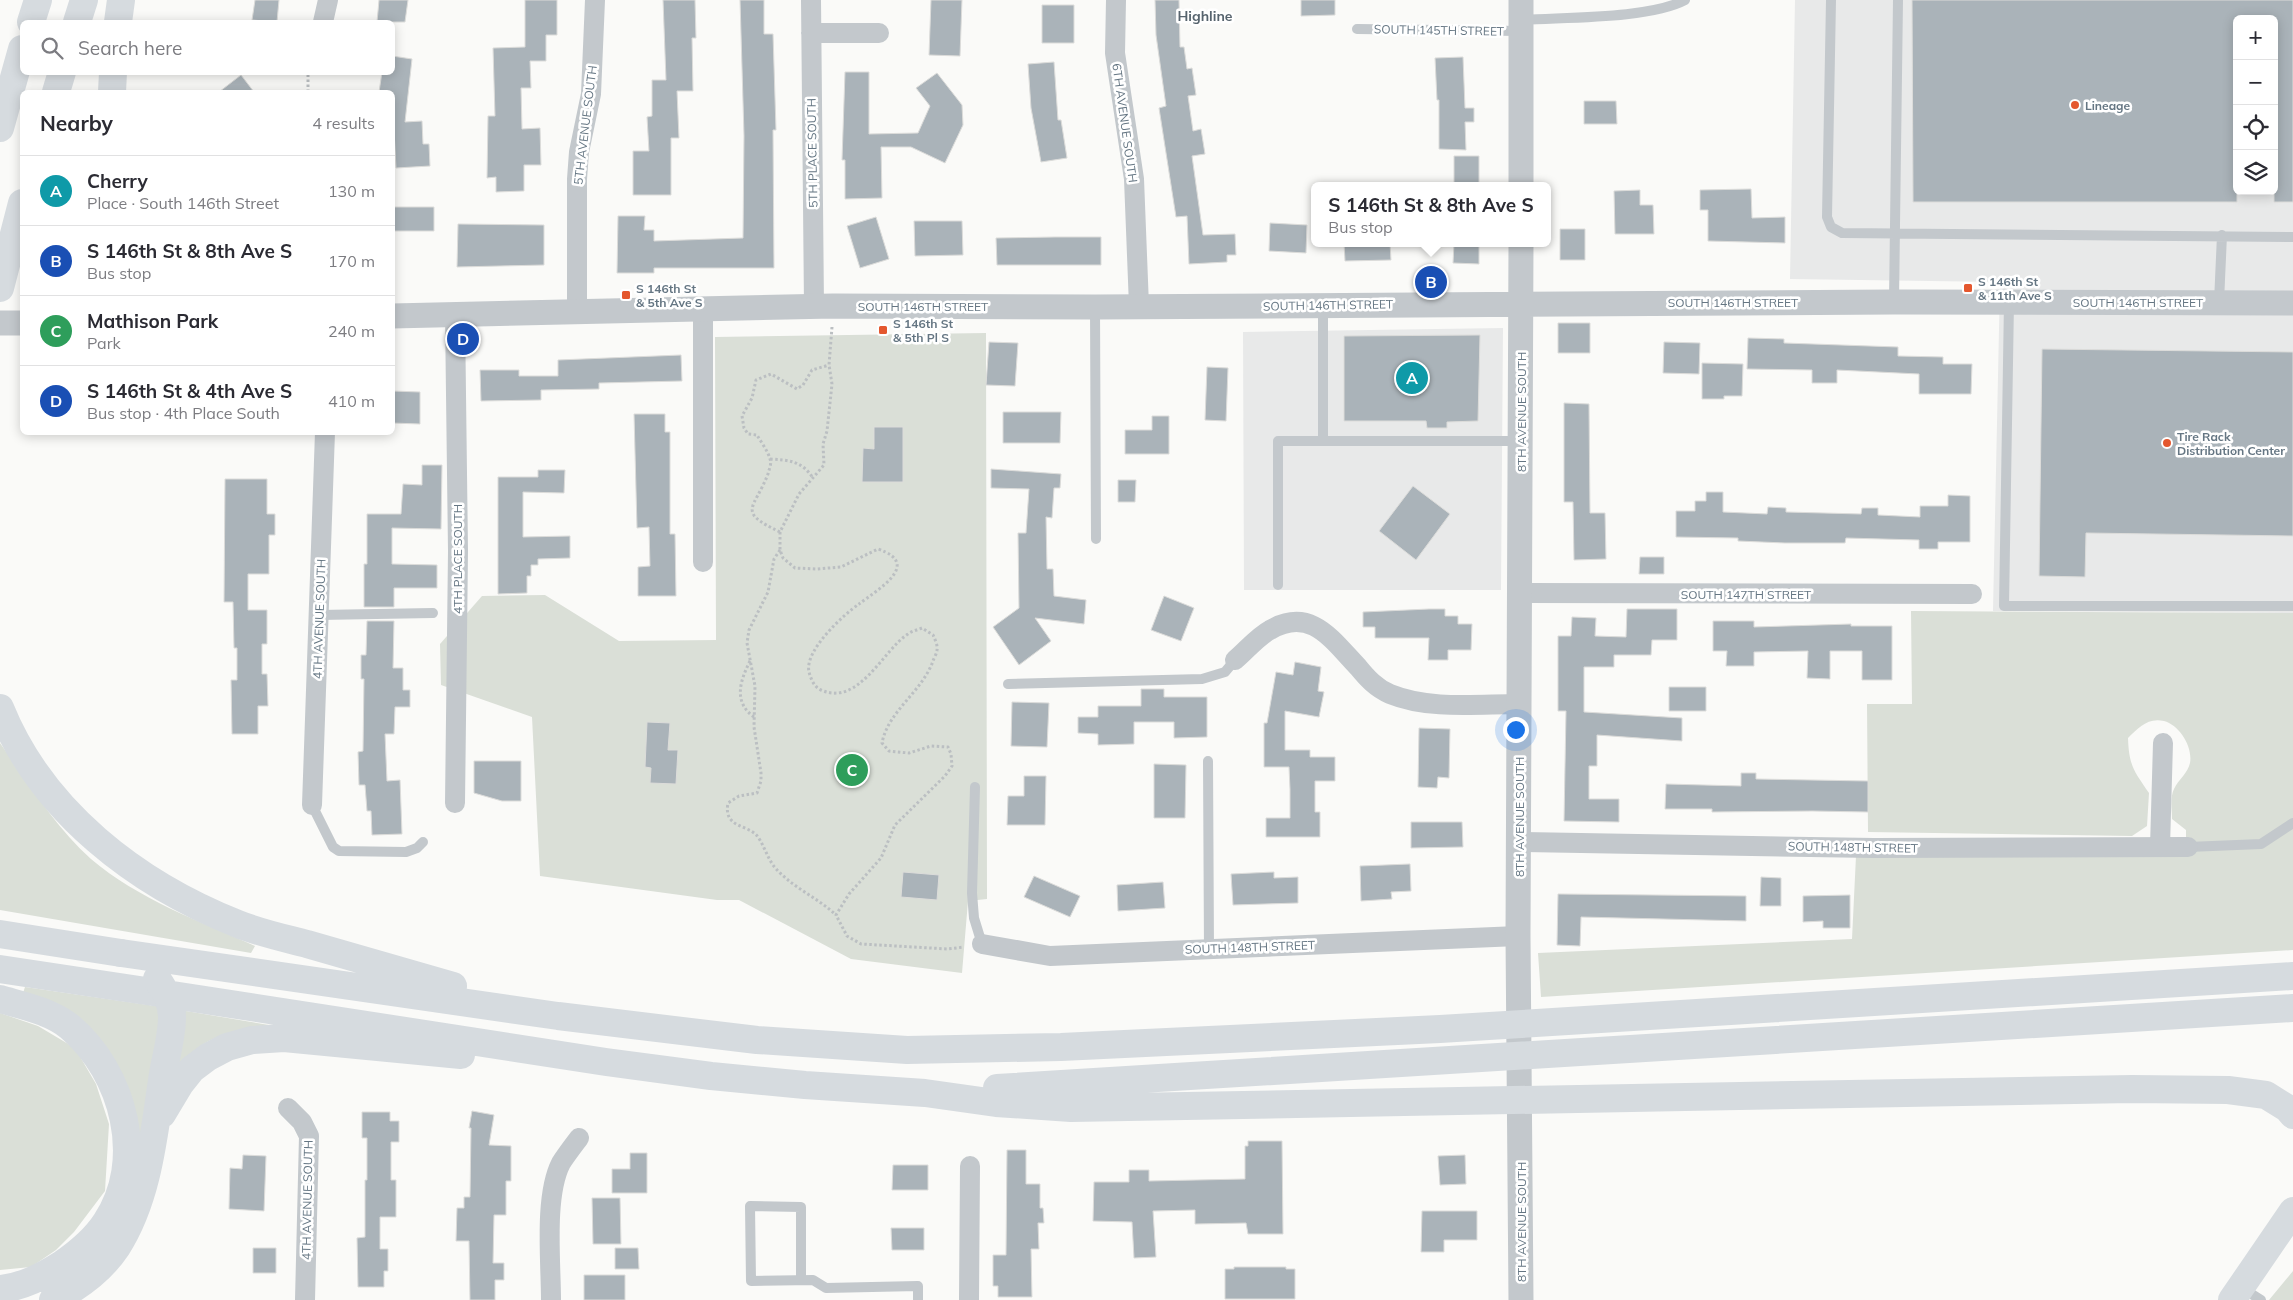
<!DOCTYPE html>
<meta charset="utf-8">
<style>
body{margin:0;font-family:Mulish,sans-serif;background:#f7f7f7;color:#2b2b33}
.controls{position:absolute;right:15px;top:15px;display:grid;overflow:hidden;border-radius:8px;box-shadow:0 2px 12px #0003}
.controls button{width:45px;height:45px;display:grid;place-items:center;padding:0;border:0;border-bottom:1px solid #e1e1e2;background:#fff;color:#2b2b33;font:25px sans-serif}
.you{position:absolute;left:1515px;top:729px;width:18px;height:18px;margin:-12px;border:4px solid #fff;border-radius:50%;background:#1a73e8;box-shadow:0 0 0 8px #1a73e833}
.badge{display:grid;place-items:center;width:32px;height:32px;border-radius:50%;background:#e4572e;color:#fff;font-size:16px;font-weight:700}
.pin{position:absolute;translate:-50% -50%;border:2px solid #fff;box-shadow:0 1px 5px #0006}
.popup{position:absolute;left:1311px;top:182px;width:240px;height:65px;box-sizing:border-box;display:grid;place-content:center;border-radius:8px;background:#fff;filter:drop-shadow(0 1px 4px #0005);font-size:16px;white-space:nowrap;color:#7c7c81}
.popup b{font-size:19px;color:#2b2b33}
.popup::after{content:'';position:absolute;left:50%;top:100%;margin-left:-10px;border:10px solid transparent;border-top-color:#fff}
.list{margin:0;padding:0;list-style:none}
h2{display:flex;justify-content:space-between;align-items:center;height:65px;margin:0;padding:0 20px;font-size:21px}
h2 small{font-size:16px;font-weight:400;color:#7c7c81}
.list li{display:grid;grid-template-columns:32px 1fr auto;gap:15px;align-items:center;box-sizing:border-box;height:70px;padding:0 20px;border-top:1px solid #e1e1e2}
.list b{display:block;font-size:19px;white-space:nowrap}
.list p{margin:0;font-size:16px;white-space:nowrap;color:#7c7c81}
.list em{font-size:16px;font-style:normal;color:#7c7c81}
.icon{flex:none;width:28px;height:28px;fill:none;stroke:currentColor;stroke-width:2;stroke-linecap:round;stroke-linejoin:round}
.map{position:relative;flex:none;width:2293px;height:1300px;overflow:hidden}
.search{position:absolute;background:#fff;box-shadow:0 2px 12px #0003;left:20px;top:20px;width:375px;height:55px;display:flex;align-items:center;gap:12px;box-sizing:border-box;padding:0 18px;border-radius:8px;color:#7c7c81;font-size:19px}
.panel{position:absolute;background:#fff;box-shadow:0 2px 12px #0003;left:20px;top:90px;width:375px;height:345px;border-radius:8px}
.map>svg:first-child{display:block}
</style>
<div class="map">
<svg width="2293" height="1300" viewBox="0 0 2293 1300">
<rect width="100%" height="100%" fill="#fafaf8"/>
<path fill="#e8e9e9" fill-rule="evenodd" d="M1795 0H2293V613L1993 611 2000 282 1790 279ZM2237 19H2274V191H2237Z
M1503 328 1501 590H1244L1243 332Z"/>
<path fill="#dadfd7" d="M986 333 987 899 968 901 962 973 851 959 739 900H717L540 876 532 717 441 685 440 644 482 596 545 595 619 641 716 640 715 337Z
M1911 611 2293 613V950L1541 997 1538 953 1852 939 1856 856 2186 857V830L2172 819C2172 811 2170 796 2174 789 2178 780 2188 773 2190 763 2193 746 2179 725 2164 721 2148 717 2138 728 2128 738 2129 766 2134 771 2149 793L2147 826 2132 836 1868 832 1867 704H1912Z
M0 743C28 782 55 827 91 859 138 899 199 921 255 946L251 953 0 910Z
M25 987 162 1007 139 1167 130 1097 23 993Z
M180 1010 281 1027C256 1030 224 1030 202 1045 190 1053 181 1064 171 1074Z
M0 1013 38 1026 75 1048 96 1084 109 1124 105 1191 74 1232 56 1250 31 1267 0 1270Z
M2293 1271V1300H2269Z"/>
<path fill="#aab3b9" stroke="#dcdcda" d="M255 0H279L277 22 252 20Z
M379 0H408L405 22H377Z
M525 0H557V35H546V61H530L531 88H521L522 129 540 128 541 165H524V191L496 192V177L487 178 488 116H495L493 48 525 47Z
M663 0H695L696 38H692L693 91H677L679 138H671V195H633V151H649L647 117 652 116V80H666Z
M740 0H764V34H773L776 130H773L774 268H654V273H617L618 216H645L644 230H654V241L743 238 744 136Z
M931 0H962L960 56 929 55Z
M1155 0H1179L1180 47H1184L1187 69 1192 68 1196 95 1188 96 1193 131 1201 129 1205 154 1192 156 1203 235 1235 234 1236 255H1227V262L1189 264 1187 216 1176 217 1159 108 1166 106 1156 35Z
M1301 0H1335V15L1301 16Z
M1912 0H2293V202H2274V19H2237V202H1913Z
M1042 5H1074V43H1042Z
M392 56 412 59 405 122 422 121 423 144H429L430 166 396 168 392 92H379L382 72H392Z
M1463 57 1465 108H1474V122H1465L1466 150 1439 149V100H1437L1435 58Z
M1054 62 1058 120H1061L1067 158 1041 162 1031 108 1028 64Z
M845 72H869V134L918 133 930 106 916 88 937 73 962 105 963 125 945 163 911 147H881L882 198 845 199V160H842Z
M241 75 254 92H219Z
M1584 101H1616L1617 124H1584Z
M1454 156H1479V186H1454Z
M1751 189 1752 218 1785 217V243L1708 241V210H1700V190Z
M1640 190V205H1653L1654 234H1615L1614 191Z
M392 207H434V231H392Z
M876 217 889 259 860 268 847 226Z
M914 221H962L963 255 915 256Z
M1270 223 1307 225 1306 253 1269 251Z
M458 224 544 225V265L457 267Z
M1560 229H1585V260H1560Z
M1055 237H1101V265H997L996 238Z
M1344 243H1390L1391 260 1345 261Z
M1454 243H1479V264L1453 263Z
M1558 323H1590V353H1558Z
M1480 335 1478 421 1447 422V428H1427L1426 421H1344V336Z
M1748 338 1784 339V343L1898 347V356L1943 357V364H1972L1971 394H1919V374L1837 370V383H1812V370L1747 369Z
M989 342 1018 343 1015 386 986 385Z
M1664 342 1700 343 1699 374 1663 373Z
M2042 349 2293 352V536L2086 533 2085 577 2039 576Z
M681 355 682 381 599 383V389L541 390V400L481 401 480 370H519V376H558V360Z
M1702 363 1743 364 1742 396H1724V399H1702Z
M1207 367 1228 368 1226 421 1205 420Z
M392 391 420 392V424L392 423Z
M1564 403 1589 404 1590 513H1605L1606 559 1574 560 1573 502H1564Z
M1003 412H1061L1060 443H1003Z
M634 414H665V432H670V534H675L676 596H638V567L650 566 649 527 637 528Z
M1152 416H1169V454H1125V430H1152Z
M874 427H903V482H862L863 448 874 449Z
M422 465H442L441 529 392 528V564L437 565V588H394V607H364V564H367V514H401L403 484 422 485Z
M991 469 1061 474 1060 488H1054L1052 518 1046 517 1047 569H1053L1054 596 1086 600 1084 624 1035 618 1051 641 1019 665 993 627 1019 608 1018 533H1026L1029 489 991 488Z
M538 470H565L564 493 523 492V537L570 536V558L538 559V565H531V576H527V593L498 594V477H538Z
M225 479H267V514H275V535H269V574H248V610H267V644H262V674H267L268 706H258V734H232L231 680H237V648H234L233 602H224Z
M1118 480H1136L1135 502H1118Z
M1413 486 1450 514 1416 560 1379 531Z
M1706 492H1723V512L1767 514 1768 507 1786 508V512L1861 514 1862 508H1878V515L1920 517V506H1948V495L1970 496V542H1938V549H1919V540L1846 538 1845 543H1785L1738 541V538L1676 537V511H1695V501H1706Z
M1640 557H1664V574H1639Z
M1164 596 1194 608 1181 641 1151 630Z
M1429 609H1445V616H1458V624H1472L1471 650H1448V660H1428L1429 638H1375V627H1363V612Z
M1627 609H1677V640H1652L1651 655H1614V667H1584V712L1682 718V741L1597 735V766H1589V799H1619V822L1564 821 1566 711H1558V636H1571L1572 617 1596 618 1595 636 1626 637Z
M367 621H394L393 668H403V690H410V707H395L394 734H385L387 781 400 780 402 834 372 835 371 811H367L365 785H359L358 752 363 751 364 679H361V655H366Z
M1713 621H1754V627L1851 624V626H1892V680H1862V651H1830V679L1807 678 1808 651 1754 652V666H1726L1727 651H1713Z
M1295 662 1321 667 1318 691 1324 692 1319 717 1285 711V750H1310V757H1335V781H1315V812H1320V837H1266V818H1290V789L1289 767H1264V723H1267L1276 672 1293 675Z
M1669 687H1706V711H1669Z
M1141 689H1164V697H1207V737L1174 738V722H1134V744L1098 745V734L1078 733V717H1098V706H1141Z
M1012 702 1049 703 1047 747 1011 746Z
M647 722 670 723 668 750H678L676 784 650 783 651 768 645 767Z
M1419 728 1450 729 1449 778 1438 777 1437 788 1418 787Z
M474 761H521V801H502L474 793Z
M1154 764 1186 765 1185 818H1154Z
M1741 773H1756V779L1868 781V812L1813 811 1712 812V809H1665L1666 784 1741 786Z
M1024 776H1046L1045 825H1007L1008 796H1024Z
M1411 822H1462L1463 847 1411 848Z
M1410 864 1411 891 1391 892 1392 899 1361 901 1360 866Z
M903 872 939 875 937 900 901 897Z
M1274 872V878L1298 877V903L1233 905 1231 874Z
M1034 876 1080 896 1070 917 1024 897Z
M1761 877 1781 878V906H1760Z
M1163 882 1165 908 1118 911 1117 885Z
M1558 894 1746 896V921L1581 917 1580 946 1557 945Z
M1850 895V928H1823V921L1803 922V896Z
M472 1111 494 1115 489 1145 511 1146V1181H506V1215H494L493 1263H504V1280H495V1300H470L469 1241H456L457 1208H464V1197H470L471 1128H469Z
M362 1112H390V1121H399V1142H391V1180H396V1217H380V1249H388V1271H384V1287H358L357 1238 365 1237V1180H367V1138H362Z
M1248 1141H1282L1283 1234H1248L1246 1223 1195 1224V1210L1153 1211 1156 1257 1134 1258 1132 1222 1093 1221 1094 1182H1129V1170H1149V1181L1245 1179V1146H1248Z
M1007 1150H1026V1184H1040V1208H1043L1044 1223H1038L1039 1249H1031L1032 1297H998V1286H993V1255H1006Z
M630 1153H647V1193H612V1169H630Z
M243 1155 266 1156 264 1211 229 1209 230 1168 242 1169Z
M1465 1155 1466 1184 1440 1185 1438 1156Z
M893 1165H928V1190H892Z
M592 1198H620L621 1244H593Z
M1422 1211H1477V1240H1444V1252H1421Z
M891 1228H924V1250H892Z
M253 1248H276V1273H253Z
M615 1248H638L639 1269H615Z
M1234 1267H1286V1269H1295V1299H1225V1269H1234Z
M584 1275H625V1300H584Z"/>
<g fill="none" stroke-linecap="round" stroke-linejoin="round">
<path stroke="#bbbfc2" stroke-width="3" stroke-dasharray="2.5 2.5" stroke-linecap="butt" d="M308 92V72
M832 327 829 365 832 384 827 431 823 444 824 465 799 494 780 532V550L783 558 795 568 817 569 841 567 878 549C923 564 877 590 859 604 843 615 804 651 809 672 811 679 814 687 821 690 859 707 883 650 908 634 912 631 917 630 922 628L933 635C935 639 938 646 937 650 937 653 934 658 933 661 922 692 888 711 882 743L889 751 909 753 931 746 948 747 951 754 952 766 945 776 895 825 881 858 849 894 836 915 847 936 861 944 948 949 964 947
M770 459C789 460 802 461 813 478
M780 532C736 511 754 510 768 474 769 469 772 464 770 459 768 451 761 442 757 435L748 434 744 428 742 416 752 398 756 380 771 374 797 389 803 385 812 370 829 365
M780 550 774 559 768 592 749 630 747 643 755 686 754 727 761 773V781L757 793 739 796 728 803C723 829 749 824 758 837 764 846 767 856 773 865 789 886 817 897 836 915
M750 661C740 681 733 702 754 717"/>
<path stroke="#c3c8cc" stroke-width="10" d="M1831 0 1827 217 1831 227 1842 233 2293 237
M1522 20C1565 17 1649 19 1685 0
M1357 29 1521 31
M1894 301 1898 0
M2009 302 2004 606H2293
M2219 302 2222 235
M1323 305V441
M1095 308 1096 539
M1278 585V441H1521
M319 615 433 613
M1008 684 1202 679 1225 672 1235 660
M1208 761 1209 949
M975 787 972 893 974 918 982 944
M312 805 333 847 339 851 406 852 417 848 423 842
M2188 847 2261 844 2293 823
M801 1280V1207L750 1206 751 1281 813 1280 826 1288 918 1286V1300
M2242 1288 2261 1300"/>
<path stroke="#c3c8cc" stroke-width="20" d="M811 0 814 306
M1116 0 1115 53 1134 179 1139 306
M323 22 328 0
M811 33H879
M703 308V562
M577 310V179L579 152 591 94 595 0
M455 315 458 551 455 803
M1521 593 1972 594
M1235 660C1246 651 1257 637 1270 630 1311 606 1332 640 1358 667 1367 678 1376 688 1390 694 1429 710 1478 704 1519 704
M312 805 325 432
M1519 842 1874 848 2188 847
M2160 847 2163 743
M982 944 1050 956 1518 936
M288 1108 302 1122 309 1136 305 1300
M551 1300C551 1262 544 1196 561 1163 566 1155 573 1146 579 1138
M969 1300 970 1166"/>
<path stroke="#c3c8cc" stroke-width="25" d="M1521 0V186
M392 316 833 306 1095 307 1894 302 2293 303
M0 323H22
M1521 1300 1518 936 1521 243"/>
<path stroke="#d6dbdf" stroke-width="28" d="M2232 1300 2293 1211"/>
<path stroke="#d6dbdf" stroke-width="28" d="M0 934 121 953
M0 969 166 994"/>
<path stroke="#d6dbdf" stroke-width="28" d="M31 22 38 0
M77 22 84 0
M118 22 121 0
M56 92 62 72
M112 92 113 72
M0 128 22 49
M0 288 22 203
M0 708C42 812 137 884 238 924 260 933 284 938 307 944 356 958 404 972 453 986
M121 953 558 1016 757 1040 907 1050 1061 1047 1440 1029 2293 976
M166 994 606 1062 711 1076 805 1085 925 1093 996 1103 1071 1108 2132 1089 2228 1090 2266 1095 2287 1108 2293 1115
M0 999C24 1006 50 1011 70 1027 124 1073 147 1161 106 1222 95 1239 78 1253 62 1264 43 1276 23 1287 0 1289
M997 1088 2293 1008
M162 1114 180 1084 192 1069 208 1057 227 1047 252 1040 284 1038 461 1055
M53 1300C79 1287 101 1271 117 1247 149 1197 154 1132 163 1074 166 1056 172 1036 172 1017 172 1003 165 990 157 979"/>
</g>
<g fill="#e4572e" stroke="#fff" stroke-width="2">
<circle cx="2075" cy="105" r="5"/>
<rect x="1963" y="283" width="10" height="10" rx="2.5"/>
<rect x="621" y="290" width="10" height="10" rx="2.5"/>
<rect x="878" y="325" width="10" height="10" rx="2.5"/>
<circle cx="2167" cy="443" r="5"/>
</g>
<g text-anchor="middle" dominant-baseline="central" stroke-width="5" stroke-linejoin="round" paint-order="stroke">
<g font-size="12" fill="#657683" stroke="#fff">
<text transform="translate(1439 30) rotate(1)">SOUTH 145TH STREET</text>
<text transform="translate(1125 123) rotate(82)">6TH AVENUE SOUTH</text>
<text transform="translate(585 125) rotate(-83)">5TH AVENUE SOUTH</text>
<text transform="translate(812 153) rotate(-91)">5TH PLACE SOUTH</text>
<text x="1733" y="302">SOUTH 146TH STREET</text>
<text x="2138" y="302">SOUTH 146TH STREET</text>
<text transform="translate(1328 305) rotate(-1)">SOUTH 146TH STREET</text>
<text x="923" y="306">SOUTH 146TH STREET</text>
<text transform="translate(1521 412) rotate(-90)">8TH AVENUE SOUTH</text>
<text transform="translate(457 559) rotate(-90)">4TH PLACE SOUTH</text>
<text x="1746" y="594">SOUTH 147TH STREET</text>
<text transform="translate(319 619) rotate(-88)">4TH AVENUE SOUTH</text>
<text transform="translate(1519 817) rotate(-90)">8TH AVENUE SOUTH</text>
<text transform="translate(1853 847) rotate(1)">SOUTH 148TH STREET</text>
<text transform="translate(1250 947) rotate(-2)">SOUTH 148TH STREET</text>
<text transform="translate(307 1200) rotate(-89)">4TH AVENUE SOUTH</text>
<text transform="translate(1521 1222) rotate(-90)">8TH AVENUE SOUTH</text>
</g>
<g font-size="12" font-weight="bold" fill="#657683" stroke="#fff" text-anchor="start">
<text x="2085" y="105">Lineage</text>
<text x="1978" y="281">S 146th St<tspan x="1978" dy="14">&amp; 11th Ave S</tspan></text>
<text x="636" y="288">S 146th St<tspan x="636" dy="14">&amp; 5th Ave S</tspan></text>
<text x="893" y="323">S 146th St<tspan x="893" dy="14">&amp; 5th Pl S</tspan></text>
<text x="2177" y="436">Tire Rack<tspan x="2177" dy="14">Distribution Center</tspan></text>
</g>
<g font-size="14" font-weight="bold" fill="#57646e" stroke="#fff">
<text x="1205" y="16">Highline</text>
</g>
</g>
</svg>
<div class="controls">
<button>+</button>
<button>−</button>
<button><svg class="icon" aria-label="locate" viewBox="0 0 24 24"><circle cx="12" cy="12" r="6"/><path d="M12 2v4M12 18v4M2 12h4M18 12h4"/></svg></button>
<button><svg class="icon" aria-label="layers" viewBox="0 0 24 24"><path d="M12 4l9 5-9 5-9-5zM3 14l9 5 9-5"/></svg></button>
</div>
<div class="you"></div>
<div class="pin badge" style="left:1412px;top:378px;background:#0f9aa8">A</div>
<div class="pin badge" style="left:1431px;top:282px;background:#1a4fb4">B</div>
<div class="popup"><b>S 146th St &amp; 8th Ave S</b>Bus stop</div>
<div class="pin badge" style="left:852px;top:770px;background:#2e9e5b">C</div>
<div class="pin badge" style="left:463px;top:339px;background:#1a4fb4">D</div>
<div class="search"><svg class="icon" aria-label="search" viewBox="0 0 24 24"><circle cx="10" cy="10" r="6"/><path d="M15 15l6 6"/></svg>Search here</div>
<section class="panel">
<h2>Nearby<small>4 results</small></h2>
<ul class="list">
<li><span class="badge" style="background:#0f9aa8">A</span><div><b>Cherry</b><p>Place · South 146th Street</p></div><em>130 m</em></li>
<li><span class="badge" style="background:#1a4fb4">B</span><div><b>S 146th St &amp; 8th Ave S</b><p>Bus stop</p></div><em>170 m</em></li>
<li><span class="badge" style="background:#2e9e5b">C</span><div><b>Mathison Park</b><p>Park</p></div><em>240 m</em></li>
<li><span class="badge" style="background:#1a4fb4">D</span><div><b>S 146th St &amp; 4th Ave S</b><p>Bus stop · 4th Place South</p></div><em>410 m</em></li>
</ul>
</section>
</div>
